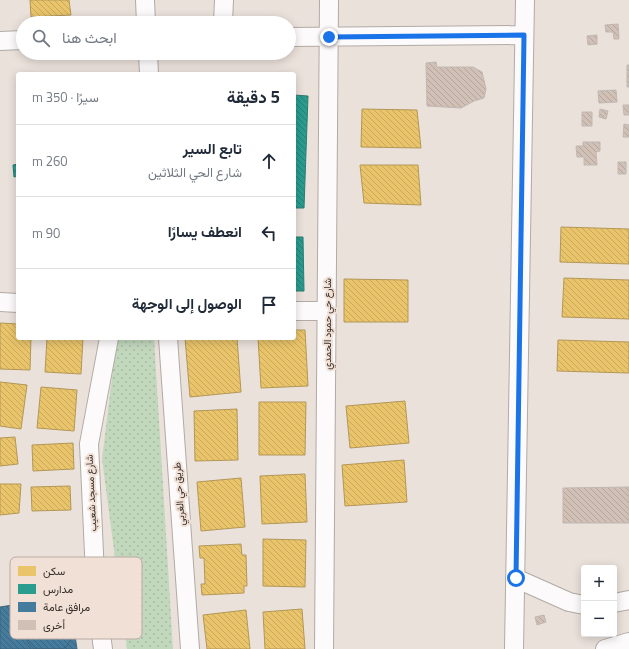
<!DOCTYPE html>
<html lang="ar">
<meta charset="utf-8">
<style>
body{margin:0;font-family:"Titillium Web",Vazirmatn,sans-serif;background:#f2f2f3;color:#1f2937;direction:rtl}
.controls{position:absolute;right:12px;bottom:12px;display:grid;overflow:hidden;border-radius:4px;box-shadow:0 2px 10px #0003}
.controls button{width:36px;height:36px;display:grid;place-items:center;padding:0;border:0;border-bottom:1px solid #e0e1e3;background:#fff;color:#1f2937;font:20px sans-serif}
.stop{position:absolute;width:12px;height:12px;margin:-9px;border:3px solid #1a73e8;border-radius:50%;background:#fff}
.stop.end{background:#1a73e8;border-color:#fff;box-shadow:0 1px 4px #0008}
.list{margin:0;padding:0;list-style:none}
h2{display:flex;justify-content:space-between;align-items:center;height:52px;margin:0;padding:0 16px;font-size:17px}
h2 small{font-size:13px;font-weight:400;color:#747a83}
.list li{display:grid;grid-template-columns:26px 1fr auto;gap:12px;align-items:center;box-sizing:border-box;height:72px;padding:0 16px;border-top:1px solid #e0e1e3}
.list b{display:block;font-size:15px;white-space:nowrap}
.list p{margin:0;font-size:13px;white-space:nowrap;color:#747a83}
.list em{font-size:13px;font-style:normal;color:#747a83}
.icon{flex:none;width:22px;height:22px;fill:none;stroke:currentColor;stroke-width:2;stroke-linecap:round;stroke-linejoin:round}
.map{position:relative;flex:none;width:629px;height:649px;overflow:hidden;direction:ltr}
.search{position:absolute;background:#fff;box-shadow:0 2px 10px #0003;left:16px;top:16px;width:280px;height:44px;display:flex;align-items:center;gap:10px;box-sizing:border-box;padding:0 14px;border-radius:22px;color:#747a83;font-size:15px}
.panel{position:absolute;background:#fff;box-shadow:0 2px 10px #0003;left:16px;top:72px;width:280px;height:268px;border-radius:4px;direction:rtl}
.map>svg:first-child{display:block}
</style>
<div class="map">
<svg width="629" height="649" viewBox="0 0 629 649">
<defs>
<pattern id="grass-dots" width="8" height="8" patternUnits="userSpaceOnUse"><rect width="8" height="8" fill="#c2d8bd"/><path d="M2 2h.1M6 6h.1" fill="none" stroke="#a7baa3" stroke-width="1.8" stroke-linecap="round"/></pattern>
<pattern id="homes-back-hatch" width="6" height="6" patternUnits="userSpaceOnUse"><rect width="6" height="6" fill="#e9c46a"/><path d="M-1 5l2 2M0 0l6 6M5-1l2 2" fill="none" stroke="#c8a95c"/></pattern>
<pattern id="schools-back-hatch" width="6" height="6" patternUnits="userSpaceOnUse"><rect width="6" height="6" fill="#2a9d8f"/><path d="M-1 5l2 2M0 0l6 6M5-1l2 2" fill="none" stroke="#258075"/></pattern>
<pattern id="public-back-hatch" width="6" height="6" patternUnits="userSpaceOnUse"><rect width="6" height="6" fill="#457b9d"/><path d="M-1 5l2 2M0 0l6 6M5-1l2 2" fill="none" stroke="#3a6580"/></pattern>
<pattern id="building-back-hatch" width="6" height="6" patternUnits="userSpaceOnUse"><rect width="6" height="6" fill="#d1c0b5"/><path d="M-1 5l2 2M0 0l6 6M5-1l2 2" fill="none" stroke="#b4a59c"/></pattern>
</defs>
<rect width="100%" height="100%" fill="#ebe1db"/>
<path fill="url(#grass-dots)" d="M117 338H154L173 649H127L102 459Z"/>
<path fill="url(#homes-back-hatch)" stroke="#b39757" d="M30 0H69L71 15 31 17Z
M362 109 417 110 421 148 361 147Z
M360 165H418L421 205 364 203Z
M561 227 629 229V264L560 262Z
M564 278 629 280V319L562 317Z
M344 279 408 280V322H344Z
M0 323 18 324V338H31L30 370 0 369Z
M294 330H305L308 386 261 388 258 338H294Z
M47 338H83L81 374 45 372Z
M185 338H237L241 392 190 397Z
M558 340 629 342V373L557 371Z
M0 382 27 385 21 429 0 426Z
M41 387 77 390 74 431 37 428Z
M405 401 409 443 350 448 346 406Z
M259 402H306L305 455H259Z
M237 409 238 460 195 461 194 411Z
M15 437 18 464 0 466V438Z
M73 443 74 469 33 471 32 445Z
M404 460 407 502 345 506 342 465Z
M305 474 307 522 262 524 260 476Z
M241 478 245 527 201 531 197 482Z
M0 484H21L19 513 0 515Z
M70 486 71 510 32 511 31 487Z
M263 539 306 540 305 587 263 586Z
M241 544 242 555H246L247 586H244V593L202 595 201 584H205L204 558H200L199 546Z
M302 609 305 649H265L263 612Z
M246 610 250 649H207L203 615Z"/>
<path fill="url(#schools-back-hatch)" stroke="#2d7c71" d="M294 95 308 96 304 208H294Z
M18 164V176L14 177 13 165Z
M294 237H303L304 291H294Z"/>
<path fill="url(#public-back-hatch)" stroke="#40647a" d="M69 596 77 649H0V607Z
M44 604 53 605 61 608 68 613 72 621 73 630 71 638 67 646 62 649H34L29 644 25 637 23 628 25 620 29 613 36 607Z"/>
<path fill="url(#building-back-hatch)" stroke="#c0b8b3" d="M618 24 619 39H614L613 32H606L605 25Z
M597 35V44L588 45 587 36Z
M436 62 437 67H473L482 72 486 89 484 98 474 101 461 108 427 106 426 63Z
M627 65H629V87H627Z
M616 90 617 102 599 103 598 91Z
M623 105H629V115H624Z
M600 109 608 111 606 119 599 117Z
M582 112H592V126H582Z
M624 124 629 125V137H623Z
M583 142H600V151L596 152 597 165H584V157H577L576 146H583Z
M618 162H626V174H618Z
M629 487V523H563V488Z
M544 615 546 622 537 625 535 617Z"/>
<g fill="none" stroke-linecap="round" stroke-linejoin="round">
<g stroke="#b1aaa5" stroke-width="20">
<path id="minor" d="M145 0 146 23
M223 23 224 0
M289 37 524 35
M0 41 23 40
M148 53 149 74
M0 302 18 303
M294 311H327
M168 338 190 649
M515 578 569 602 584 605
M614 603 629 600
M103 649 96 597 89 444 109 338
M324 649 329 0
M514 649 525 0
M605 649 629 642"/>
</g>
<use href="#minor" stroke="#fcfafa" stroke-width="18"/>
</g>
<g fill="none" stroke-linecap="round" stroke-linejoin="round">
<path stroke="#1a73e8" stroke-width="5" d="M329 37 524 35 516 578"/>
</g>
<g text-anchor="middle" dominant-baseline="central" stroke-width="4" stroke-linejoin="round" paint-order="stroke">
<g font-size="10" fill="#352e2a" stroke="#f1e0d5">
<text transform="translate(327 324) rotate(-90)">شارع حي حمود الحمدي</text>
<text transform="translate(91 493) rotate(-93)">شارع مسجد شعيب</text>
<text transform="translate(179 494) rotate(-94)">طريق حي الغربي</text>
</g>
</g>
<rect x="10" y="557" width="132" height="82" rx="6" fill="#f1e0d5" stroke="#b9aba2" stroke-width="1"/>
<rect x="18" y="566" width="18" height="10" fill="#e9c46a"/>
<rect x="18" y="584" width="18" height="10" fill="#2a9d8f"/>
<rect x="18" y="602" width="18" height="10" fill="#457b9d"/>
<rect x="18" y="620" width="18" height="10" fill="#d1c0b5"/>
<g font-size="11" fill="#352e2a">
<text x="43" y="575">سكن</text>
<text x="43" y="593">مدارس</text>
<text x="43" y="611">مرافق عامة</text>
<text x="43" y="629">أخرى</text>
</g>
</svg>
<div class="controls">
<button>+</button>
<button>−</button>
</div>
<div class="stop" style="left:516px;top:578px"></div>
<div class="stop end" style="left:329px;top:37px"></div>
<div class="search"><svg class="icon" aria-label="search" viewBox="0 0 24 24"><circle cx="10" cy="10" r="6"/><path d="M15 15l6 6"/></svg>ابحث هنا</div>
<section class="panel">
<h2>5 دقيقة<small>سيرًا · 350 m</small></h2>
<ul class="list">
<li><svg class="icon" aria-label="ahead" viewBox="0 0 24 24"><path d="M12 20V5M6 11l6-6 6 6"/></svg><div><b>تابع السير</b><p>شارع الحي الثلاثين</p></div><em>260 m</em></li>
<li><svg class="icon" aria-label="left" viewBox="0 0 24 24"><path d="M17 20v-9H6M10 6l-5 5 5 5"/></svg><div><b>انعطف يسارًا</b></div><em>90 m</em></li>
<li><svg class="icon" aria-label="arrive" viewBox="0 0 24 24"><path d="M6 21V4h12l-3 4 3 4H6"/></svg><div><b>الوصول إلى الوجهة</b></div></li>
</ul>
</section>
</div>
